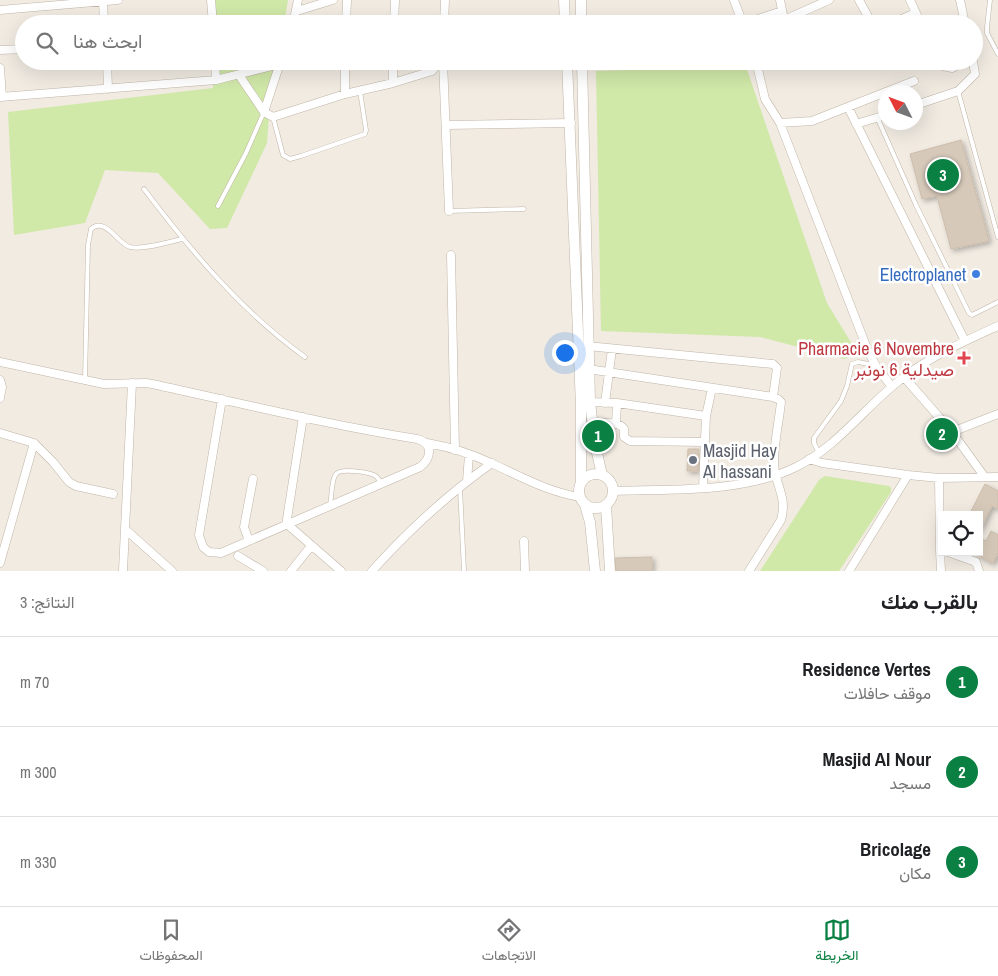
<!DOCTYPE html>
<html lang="ar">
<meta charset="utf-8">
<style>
body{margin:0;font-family:"Archivo Narrow",Vazirmatn,sans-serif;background:#f6f6f6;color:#202124;direction:rtl}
.controls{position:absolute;right:15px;bottom:15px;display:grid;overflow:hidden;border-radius:0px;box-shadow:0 5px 20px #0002}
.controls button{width:45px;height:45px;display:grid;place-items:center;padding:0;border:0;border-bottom:1px solid #e0e0e0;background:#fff;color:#202124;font:25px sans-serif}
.compass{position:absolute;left:878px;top:85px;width:45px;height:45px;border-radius:50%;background:#fff;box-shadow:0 5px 20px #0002;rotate:312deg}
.you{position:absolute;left:564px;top:352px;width:18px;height:18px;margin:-12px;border:4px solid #fff;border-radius:50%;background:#1a73e8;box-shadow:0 0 0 8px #1a73e833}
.badge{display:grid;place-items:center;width:32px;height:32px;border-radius:50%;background:#0b8043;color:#fff;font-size:16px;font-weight:700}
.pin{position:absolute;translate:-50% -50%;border:2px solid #fff;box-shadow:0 1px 5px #0006}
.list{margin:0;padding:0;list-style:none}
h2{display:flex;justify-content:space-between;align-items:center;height:65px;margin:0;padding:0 20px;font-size:21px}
h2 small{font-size:16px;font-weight:400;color:#757577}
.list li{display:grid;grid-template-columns:32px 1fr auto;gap:15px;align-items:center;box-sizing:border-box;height:90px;padding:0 20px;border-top:1px solid #e0e0e0}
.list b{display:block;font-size:19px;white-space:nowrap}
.list p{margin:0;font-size:16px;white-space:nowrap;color:#757577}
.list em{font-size:16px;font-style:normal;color:#757577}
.icon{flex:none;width:28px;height:28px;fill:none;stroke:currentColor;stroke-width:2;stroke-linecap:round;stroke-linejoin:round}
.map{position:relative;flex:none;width:998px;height:571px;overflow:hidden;direction:ltr}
.search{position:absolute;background:#fff;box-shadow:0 5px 20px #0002;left:15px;right:15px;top:15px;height:55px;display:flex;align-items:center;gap:12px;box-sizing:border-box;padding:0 18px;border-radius:28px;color:#757577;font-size:19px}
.sheet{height:335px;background:#fff}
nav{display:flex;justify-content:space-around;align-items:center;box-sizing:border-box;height:70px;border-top:1px solid #e0e0e0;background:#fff;font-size:14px;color:#757577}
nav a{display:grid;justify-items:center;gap:2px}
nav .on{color:#0b8043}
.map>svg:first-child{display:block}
</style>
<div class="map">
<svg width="998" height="571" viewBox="0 0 998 571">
<defs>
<filter id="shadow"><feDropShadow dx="2.5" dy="2.5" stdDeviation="2.5" flood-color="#0004"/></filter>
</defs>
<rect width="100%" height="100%" fill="#f1ebe2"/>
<path fill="#d0e8a8" d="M210 0H288L284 24H211Z
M212 61H276L271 88 267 143 227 228 210 229 158 173 105 170 85 223 14 235 8 112 213 88Z
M709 61H744L827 303 858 354 844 359 760 337 601 331 596 71 661 69 707 64Z
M825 476 889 486 891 488V492L839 571H760L819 480Z"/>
<path fill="#d6c9ba" stroke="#cebdaa" filter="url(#shadow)" d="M961 140 989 241 951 249 937 196 922 199 910 154Z
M688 449H699L698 471H687Z
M985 484 998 491V509L992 506 979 532V515H969Z
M991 531 998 535V553L993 563 971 552H979V538L986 541Z
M652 557V571H616L615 558Z"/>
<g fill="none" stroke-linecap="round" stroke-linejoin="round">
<g stroke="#c0b5a7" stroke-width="5">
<path id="service" d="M990 0 987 27V33L998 54
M958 91 998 237
M273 117 283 155 290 159 301 156 365 134 366 130 360 91
M877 117 916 205 969 313 972 315 998 302
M144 189C191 251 242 312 305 357
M218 206 246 153 264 112
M449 211 524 209
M85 380 88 245 91 229C105 216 118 244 130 247 143 250 169 242 182 239
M819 453 814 443V438L841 401 847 386 852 364 858 362 874 365
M460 488 464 571
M330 505C332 496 331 480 336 474 341 468 367 472 374 475 378 477 380 481 381 484"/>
</g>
<g stroke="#c0b5a7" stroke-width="9">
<path id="minor" d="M103 0 104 24
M211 0 213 24
M734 0 743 24
M780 0 783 15
M859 0 872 24
M910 0 921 24
M960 0 965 24
M0 10 118 0
M297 11 333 0
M784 20 829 0
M293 24 298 0
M346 24 347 0
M394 24 395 0
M444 24 445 0
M743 24 782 11
M890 24 916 13
M0 50 24 49
M107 61 108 89
M215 61 216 80
M443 61 449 211
M756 61 765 99 780 123 812 121 914 81
M799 61H803
M939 61 943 66 952 68 964 61
M757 65 769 61
M0 68 2 97
M239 75 264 112 273 117 345 94 393 83 432 71 440 61
M393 83V61
M345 94V61
M0 97 216 80 292 61
M916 105 958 91 975 74 973 61
M848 107 965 341
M264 112 280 63
M780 123 868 351 876 366 892 387
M856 124 886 115
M446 125 571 123
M451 255 455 450
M587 346 773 364 777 368 773 397
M0 362 104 384 146 383 152 384C240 403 328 425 417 439 433 443 432 458 420 467L221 553 209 552 203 547 199 535 222 399
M588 369 773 397 778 399 781 402C779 422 774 442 774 462 774 484 788 496 781 520L749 571
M904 377 952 432 984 476
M0 380 2 387 0 398
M590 402 617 403 706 416
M605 403 612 349
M303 417 287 519V524L341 571
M592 423C602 424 618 420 624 429V437L630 441 705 442
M616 424 617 403
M952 432 998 414
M0 433 34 443 53 462 69 482 76 486 113 494
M427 443C450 447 472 454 493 464 522 477 548 492 580 497
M809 459 822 463 908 475 939 478 998 477
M939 478 940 550H942
M467 481 469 455
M703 488 706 416 712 388
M613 491C670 489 744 493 796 467 839 446 866 405 904 377 933 355 965 341 998 326
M125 529 172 571
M249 541 244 527 253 479
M524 541 525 571
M940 550 941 571
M948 552 976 562 979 571
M238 556 263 571
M0 563 34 443
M123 571 132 383
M291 571 311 546
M372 571C408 531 448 494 492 463
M849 571 908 475"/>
</g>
<g stroke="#c0b5a7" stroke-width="11">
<path id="tertiary" d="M564 0 565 24
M581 0V24
M567 61 581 406V483
M582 61 590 402 595 444 602 475
M579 491a17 17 0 1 1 34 0a17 17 0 1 1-34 0Z
M585 505 590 522 595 571
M606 505 610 571"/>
</g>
<use href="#service" stroke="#fff" stroke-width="4"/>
<use href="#minor" stroke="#fff" stroke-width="8"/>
<use href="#tertiary" stroke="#fff" stroke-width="10"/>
</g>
<circle fill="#3f7fe0" stroke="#fff" stroke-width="2" cx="976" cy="274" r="5"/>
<path fill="#e0444e" stroke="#fff" stroke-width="2" d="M961.5 350.5h5v5h5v5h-5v5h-5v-5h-5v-5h5z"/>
<circle fill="#6b7280" stroke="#fff" stroke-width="2" cx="693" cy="460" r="5"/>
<g text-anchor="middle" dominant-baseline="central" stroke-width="5" stroke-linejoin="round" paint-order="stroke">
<g font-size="18" fill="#366cbe" stroke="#fff" text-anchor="end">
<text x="966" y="274">Electroplanet</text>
</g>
<g font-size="18" fill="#be3a42" stroke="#fff" text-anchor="end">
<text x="954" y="348">Pharmacie 6 Novembre<tspan x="954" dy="21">صيدلية 6 نونبر</tspan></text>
</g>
<g font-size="18" fill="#5b616d" stroke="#fff" text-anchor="start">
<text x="703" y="450">Masjid Hay<tspan x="703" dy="21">Al hassani</tspan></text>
</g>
</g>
</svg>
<div class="controls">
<button><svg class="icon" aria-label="locate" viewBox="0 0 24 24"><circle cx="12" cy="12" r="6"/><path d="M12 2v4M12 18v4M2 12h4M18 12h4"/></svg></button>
</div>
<svg class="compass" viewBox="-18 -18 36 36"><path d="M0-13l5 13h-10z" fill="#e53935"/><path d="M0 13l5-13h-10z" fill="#757577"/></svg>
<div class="you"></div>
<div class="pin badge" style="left:598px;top:436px">1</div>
<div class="pin badge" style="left:942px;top:434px">2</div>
<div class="pin badge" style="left:943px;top:175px">3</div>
<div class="search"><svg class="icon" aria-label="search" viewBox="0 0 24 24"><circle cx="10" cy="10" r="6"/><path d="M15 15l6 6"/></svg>ابحث هنا</div>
</div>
<section class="sheet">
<h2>بالقرب منك<small>النتائج: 3</small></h2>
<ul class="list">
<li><span class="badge">1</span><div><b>Residence Vertes</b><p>موقف حافلات</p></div><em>70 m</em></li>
<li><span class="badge">2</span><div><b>Masjid Al Nour</b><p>مسجد</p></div><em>300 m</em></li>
<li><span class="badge">3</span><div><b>Bricolage</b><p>مكان</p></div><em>330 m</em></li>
</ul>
</section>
<nav>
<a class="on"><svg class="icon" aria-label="map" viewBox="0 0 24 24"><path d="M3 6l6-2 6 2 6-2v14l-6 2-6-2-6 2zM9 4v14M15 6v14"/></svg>الخريطة</a>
<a><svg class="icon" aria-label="directions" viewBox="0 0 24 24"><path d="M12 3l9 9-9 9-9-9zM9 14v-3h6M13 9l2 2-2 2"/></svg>الاتجاهات</a>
<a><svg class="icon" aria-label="saved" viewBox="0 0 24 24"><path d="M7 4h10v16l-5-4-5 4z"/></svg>المحفوظات</a>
</nav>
